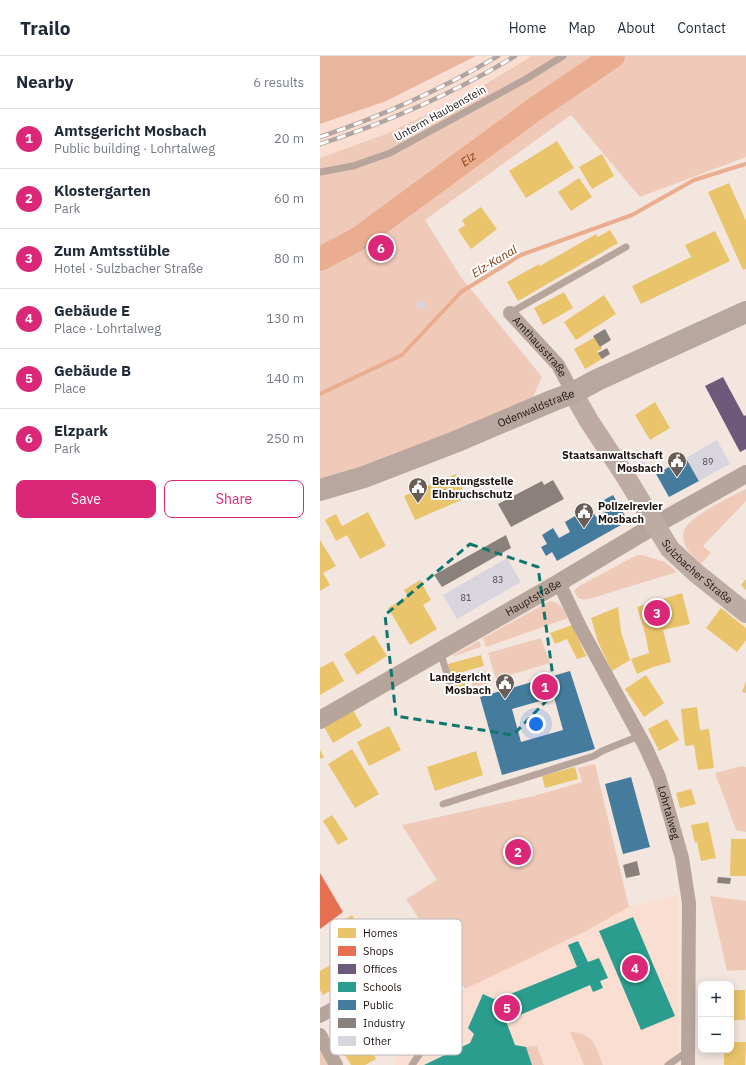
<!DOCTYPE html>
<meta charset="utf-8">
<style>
body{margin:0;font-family:"IBM Plex Sans",sans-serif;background:#f2f2f3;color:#1f2937}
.controls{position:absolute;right:12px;bottom:12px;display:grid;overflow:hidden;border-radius:8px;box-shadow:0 2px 10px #0003}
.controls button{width:36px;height:36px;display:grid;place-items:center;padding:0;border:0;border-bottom:1px solid #e0e1e3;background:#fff;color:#1f2937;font:20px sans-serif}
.you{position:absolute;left:216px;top:668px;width:14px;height:14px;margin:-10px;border:3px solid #fff;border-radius:50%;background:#1a73e8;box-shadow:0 0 0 6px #1a73e833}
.badge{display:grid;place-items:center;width:26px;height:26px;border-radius:50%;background:#db2777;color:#fff;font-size:13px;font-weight:700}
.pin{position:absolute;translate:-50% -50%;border:2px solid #fff;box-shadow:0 1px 4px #0006}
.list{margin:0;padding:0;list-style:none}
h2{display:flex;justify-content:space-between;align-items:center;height:52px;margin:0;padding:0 16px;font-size:17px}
h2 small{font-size:13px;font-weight:400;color:#747a83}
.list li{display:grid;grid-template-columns:26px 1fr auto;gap:12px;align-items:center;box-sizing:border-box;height:60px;padding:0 16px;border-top:1px solid #e0e1e3}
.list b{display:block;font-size:15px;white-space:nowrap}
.list p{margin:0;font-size:13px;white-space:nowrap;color:#747a83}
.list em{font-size:13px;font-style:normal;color:#747a83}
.actions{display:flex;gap:8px;padding:12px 16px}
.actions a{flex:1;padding:9px 0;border:1px solid #db2777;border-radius:8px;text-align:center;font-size:14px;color:#db2777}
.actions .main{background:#db2777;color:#fff}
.map{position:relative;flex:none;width:426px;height:1009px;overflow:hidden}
header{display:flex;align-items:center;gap:24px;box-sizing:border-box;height:56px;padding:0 20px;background:#fff;border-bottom:1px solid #e0e1e3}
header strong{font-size:19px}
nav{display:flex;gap:22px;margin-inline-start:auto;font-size:14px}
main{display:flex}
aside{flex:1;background:#fff}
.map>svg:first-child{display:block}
</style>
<header>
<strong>Trailo</strong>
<nav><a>Home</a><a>Map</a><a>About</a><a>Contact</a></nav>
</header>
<main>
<aside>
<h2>Nearby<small>6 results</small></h2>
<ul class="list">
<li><span class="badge">1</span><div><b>Amtsgericht Mosbach</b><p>Public building · Lohrtalweg</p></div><em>20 m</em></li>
<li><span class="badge">2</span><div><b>Klostergarten</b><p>Park</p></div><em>60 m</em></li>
<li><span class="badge">3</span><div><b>Zum Amtsstüble</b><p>Hotel · Sulzbacher Straße</p></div><em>80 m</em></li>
<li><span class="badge">4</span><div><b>Gebäude E</b><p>Place · Lohrtalweg</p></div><em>130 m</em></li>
<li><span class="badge">5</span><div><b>Gebäude B</b><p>Place</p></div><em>140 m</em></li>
<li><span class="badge">6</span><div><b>Elzpark</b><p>Park</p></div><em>250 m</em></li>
</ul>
<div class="actions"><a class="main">Save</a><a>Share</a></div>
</aside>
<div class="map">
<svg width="426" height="1009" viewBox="0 0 426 1009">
<rect width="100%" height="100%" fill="#f3e6df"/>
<path fill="#faded2" d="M156 0H212L149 38 66 78 0 102V68L66 45Z
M358 839 359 853V1009H75L79 993 87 982 131 947 145 933 266 875 309 851Z"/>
<path fill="#f0cab8" d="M212 0H426V101L320 141 251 59 105 164 141 221 222 321 213 341 29 421 0 427V102L66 78 149 38Z
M426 433V445L383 490 391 497 381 508C375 501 366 495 364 486 362 481 363 475 366 471 373 459 412 440 426 433Z
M317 499H322L345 506 357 516 269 543C259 544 259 544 254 535L259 530Z
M230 545C241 546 244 554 248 562L166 591 163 582Z
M221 582 230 607 176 623 168 597Z
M159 585 161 591 134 600 133 599Z
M165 614 169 627 153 631 149 619Z
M275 708 309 851 266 875 145 933 86 843 117 824 82 769 214 740 262 726 258 712Z
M422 710 426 711V776L416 774 395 717Z
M390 840 426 845V914L407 915Z
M0 976 15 1009H0Z
M250 976C273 976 276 991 283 1009H264Z
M213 990H217L224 1009H212L206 991Z"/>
<path fill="#e9b59c" d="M0 0H156L66 45 0 68Z"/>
<path fill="#e9c46a" d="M237 85 254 112 206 142 189 115Z
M282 98 294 120 272 133 259 111Z
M259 122 272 141 251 155 238 136Z
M409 127 426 165V213L423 214 388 136Z
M161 151 177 173 151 193 138 174 145 169 142 164Z
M290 174 298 187 198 245 187 226 219 208 220 210 276 178 278 181Z
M395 175 410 205 321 248 312 230 371 201 365 189Z
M244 236 253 252 223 269 214 252Z
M284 239 296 258 256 284 244 266Z
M275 281 282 293 277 295 282 303 265 313 254 293Z
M335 346 350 372 330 384 315 359Z
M136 418 146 442 95 464 84 440Z
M48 456 66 490 40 503 27 479 16 485 5 464 16 458 22 470Z
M0 484 16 510 3 517 10 529 0 535Z
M426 523V534L421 529Z
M100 524 111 544 103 549 117 573 90 589 68 552 88 540 84 534Z
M362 537 370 568 343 574 351 606 333 611 317 618 311 603 329 597 325 577 317 551Z
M298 551 301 576 310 604 292 615 278 586 271 562Z
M401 552 426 572V584L417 596 386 572Z
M252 569 266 600 257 603 247 583 235 588 230 577Z
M54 579 67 600 37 619 24 598Z
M161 599 164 610 142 616 146 632 135 635 128 608Z
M13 605 24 625 0 639V612Z
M326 619 344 647 324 661 305 633Z
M426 625V637L422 636Z
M377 651 380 674 389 673 394 712 378 714 374 689 365 690 361 653Z
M33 654 42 670 13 687 4 671Z
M347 663 359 684 339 695 328 673Z
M69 670 81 694 49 710 37 686Z
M32 693 59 738 35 752 8 708Z
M0 694 4 701 0 703Z
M156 695 163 719 115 735 107 711Z
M255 711 258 723 225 732 222 720Z
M371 733 376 748 360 752 356 737Z
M12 759 28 783 18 789 3 765Z
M388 766 396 802 381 805 377 786 375 787 371 769Z
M411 783H426V820H410Z
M32 859 36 867 22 877 17 869Z
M19 904 31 923 3 939 0 934V915Z
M411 934H425V964H411Z
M49 948 67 980 49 990 56 1003 45 1009H31L9 973Z
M411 986H426L425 1009H404V994H411Z"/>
<path fill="#e76f51" d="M0 817 23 856 0 873Z"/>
<path fill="#6d597a" d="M403 321 424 360 426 359V393L420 396 385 330Z"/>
<path fill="#2a9d8f" d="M313 861 355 960 321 974 279 875Z
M258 885 268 906 279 902 288 922 280 925 283 932 273 936 270 929 186 965 195 989 206 991 212 1009H104L150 987 154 978 148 972 163 938 176 944 257 911 248 889Z"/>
<path fill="#457b9d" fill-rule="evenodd" d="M366 402 379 425 349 441 336 418Z
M293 439 308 465 237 505 232 496 226 500 221 491 227 488 222 479 233 472 239 482 250 476 245 466 270 451 276 461 287 455 282 445Z
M250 615 275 693 182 719 160 641ZM234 641 243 674 201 686 192 653Z
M311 721 330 791 303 798 285 728Z"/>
<path fill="#8a817c" d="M285 273 291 284 280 291 273 280Z
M287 292 290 298 282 303 278 297Z
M233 424 244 443 191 471 178 448 222 425 224 429Z
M186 479 191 492 122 531 114 519Z
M317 805 320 819 306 822 303 809Z
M398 821 411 822 410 828 397 827Z"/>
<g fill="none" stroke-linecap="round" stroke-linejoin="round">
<path stroke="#ebad90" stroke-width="4" d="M0 338 82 299 141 236 201 199 312 159 374 124 426 108"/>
<path stroke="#ebad90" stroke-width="24" id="s1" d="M0 203 38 183 215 53 293 0"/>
</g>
<path fill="#d8d5de" d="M102 244 107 250 101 254 96 249Z
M397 384 410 408 379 425 366 402Z
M323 404 327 410 323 412 319 406Z
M187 502 201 526 137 563 123 539Z"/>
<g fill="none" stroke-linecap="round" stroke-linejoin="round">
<path stroke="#b7a59c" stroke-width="7" d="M0 116 33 110 70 97 206 23 243 0
M190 257 306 191
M120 595 131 631
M123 748 274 700 282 695 319 680
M92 1009 103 993 133 965
M348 1009 368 995"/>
<g stroke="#b7a59c" stroke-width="14">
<path id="s2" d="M190 257 238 309 253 337"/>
<path id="s3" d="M239 527 260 571 325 690 339 721 362 802 369 847 368 1009"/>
<path d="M0 960 52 931"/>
<path d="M0 979 16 1009"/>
</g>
<path stroke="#b7a59c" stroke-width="18" id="s4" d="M0 664 235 529 335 469 426 418"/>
<path stroke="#beaca4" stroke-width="20" id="s5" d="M253 337 269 365 304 418 350 493 376 517 426 557"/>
<path stroke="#b8a79f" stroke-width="22" id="s6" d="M0 434 44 421 135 386 234 344 253 337 277 324 426 256"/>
<g stroke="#b2a49e" stroke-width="4.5">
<path id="rail" d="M0 81C62 60 122 33 178 0
M0 88C68 66 134 37 195 0"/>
</g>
<use href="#rail" stroke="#fff" stroke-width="3" stroke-dasharray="9" stroke-linecap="butt"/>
</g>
<path fill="none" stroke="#0f766e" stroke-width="3" stroke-dasharray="8 5" stroke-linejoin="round" d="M150 488 218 511 235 636 193 679 76 660 65 559Z"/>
<defs>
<g id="civic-pin" transform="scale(1)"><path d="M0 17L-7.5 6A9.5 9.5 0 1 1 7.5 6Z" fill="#695d57" stroke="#fff"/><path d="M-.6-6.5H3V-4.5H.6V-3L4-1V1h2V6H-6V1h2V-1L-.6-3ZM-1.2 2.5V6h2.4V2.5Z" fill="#fff"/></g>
</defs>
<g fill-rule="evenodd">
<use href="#civic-pin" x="357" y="405"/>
<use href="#civic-pin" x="98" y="431"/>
<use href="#civic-pin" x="264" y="456"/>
<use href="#civic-pin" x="185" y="627"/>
</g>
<g text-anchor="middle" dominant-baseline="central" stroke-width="4" stroke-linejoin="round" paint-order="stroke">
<g font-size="9" fill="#4c4442">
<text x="388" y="405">89</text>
<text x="178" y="523">83</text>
<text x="146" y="541">81</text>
</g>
<g font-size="11" fill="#1e130e" stroke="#fff">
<text transform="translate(120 57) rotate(-29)">Unterm Haubenstein</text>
<text stroke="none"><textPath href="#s2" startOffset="45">Amthausstraße</textPath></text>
<text stroke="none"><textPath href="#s6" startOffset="231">Odenwaldstraße</textPath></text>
<text stroke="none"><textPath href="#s5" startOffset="219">Sulzbacher Straße</textPath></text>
<text stroke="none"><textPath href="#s4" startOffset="246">Hauptstraße</textPath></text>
<text stroke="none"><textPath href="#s3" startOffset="255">Lohrtalweg</textPath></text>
</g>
<g font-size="11" font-weight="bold" fill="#1e130e" stroke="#fff" text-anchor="end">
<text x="343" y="399">Staatsanwaltschaft<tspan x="343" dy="13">Mosbach</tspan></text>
<text x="112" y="425" text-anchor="start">Beratungsstelle<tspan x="112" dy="13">Einbruchschutz</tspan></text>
<text x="278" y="450" text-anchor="start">Polizeirevier<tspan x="278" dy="13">Mosbach</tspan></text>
<text x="171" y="621">Landgericht<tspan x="171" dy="13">Mosbach</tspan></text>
</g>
<g font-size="12" font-style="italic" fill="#873c12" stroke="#fff">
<text stroke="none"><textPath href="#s1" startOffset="179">Elz</textPath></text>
<text transform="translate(174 205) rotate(-31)">Elz-Kanal</text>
</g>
</g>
<rect x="10" y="863" width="132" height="136" rx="6" fill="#fff" stroke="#bcb8b7" stroke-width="1"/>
<rect x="18" y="872" width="18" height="10" fill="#e9c46a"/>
<rect x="18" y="890" width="18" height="10" fill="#e76f51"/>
<rect x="18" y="908" width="18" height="10" fill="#6d597a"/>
<rect x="18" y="926" width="18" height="10" fill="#2a9d8f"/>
<rect x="18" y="944" width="18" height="10" fill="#457b9d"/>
<rect x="18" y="962" width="18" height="10" fill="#8a817c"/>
<rect x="18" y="980" width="18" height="10" fill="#d8d5de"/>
<g font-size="11" fill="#1e130e">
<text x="43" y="881">Homes</text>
<text x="43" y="899">Shops</text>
<text x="43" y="917">Offices</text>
<text x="43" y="935">Schools</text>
<text x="43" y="953">Public</text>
<text x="43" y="971">Industry</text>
<text x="43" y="989">Other</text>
</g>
</svg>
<div class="controls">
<button>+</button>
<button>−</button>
</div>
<div class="you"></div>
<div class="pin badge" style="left:225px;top:631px">1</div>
<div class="pin badge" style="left:198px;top:796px">2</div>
<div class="pin badge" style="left:337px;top:557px">3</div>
<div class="pin badge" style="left:315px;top:912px">4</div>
<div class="pin badge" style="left:187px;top:952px">5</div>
<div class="pin badge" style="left:61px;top:192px">6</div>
</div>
</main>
